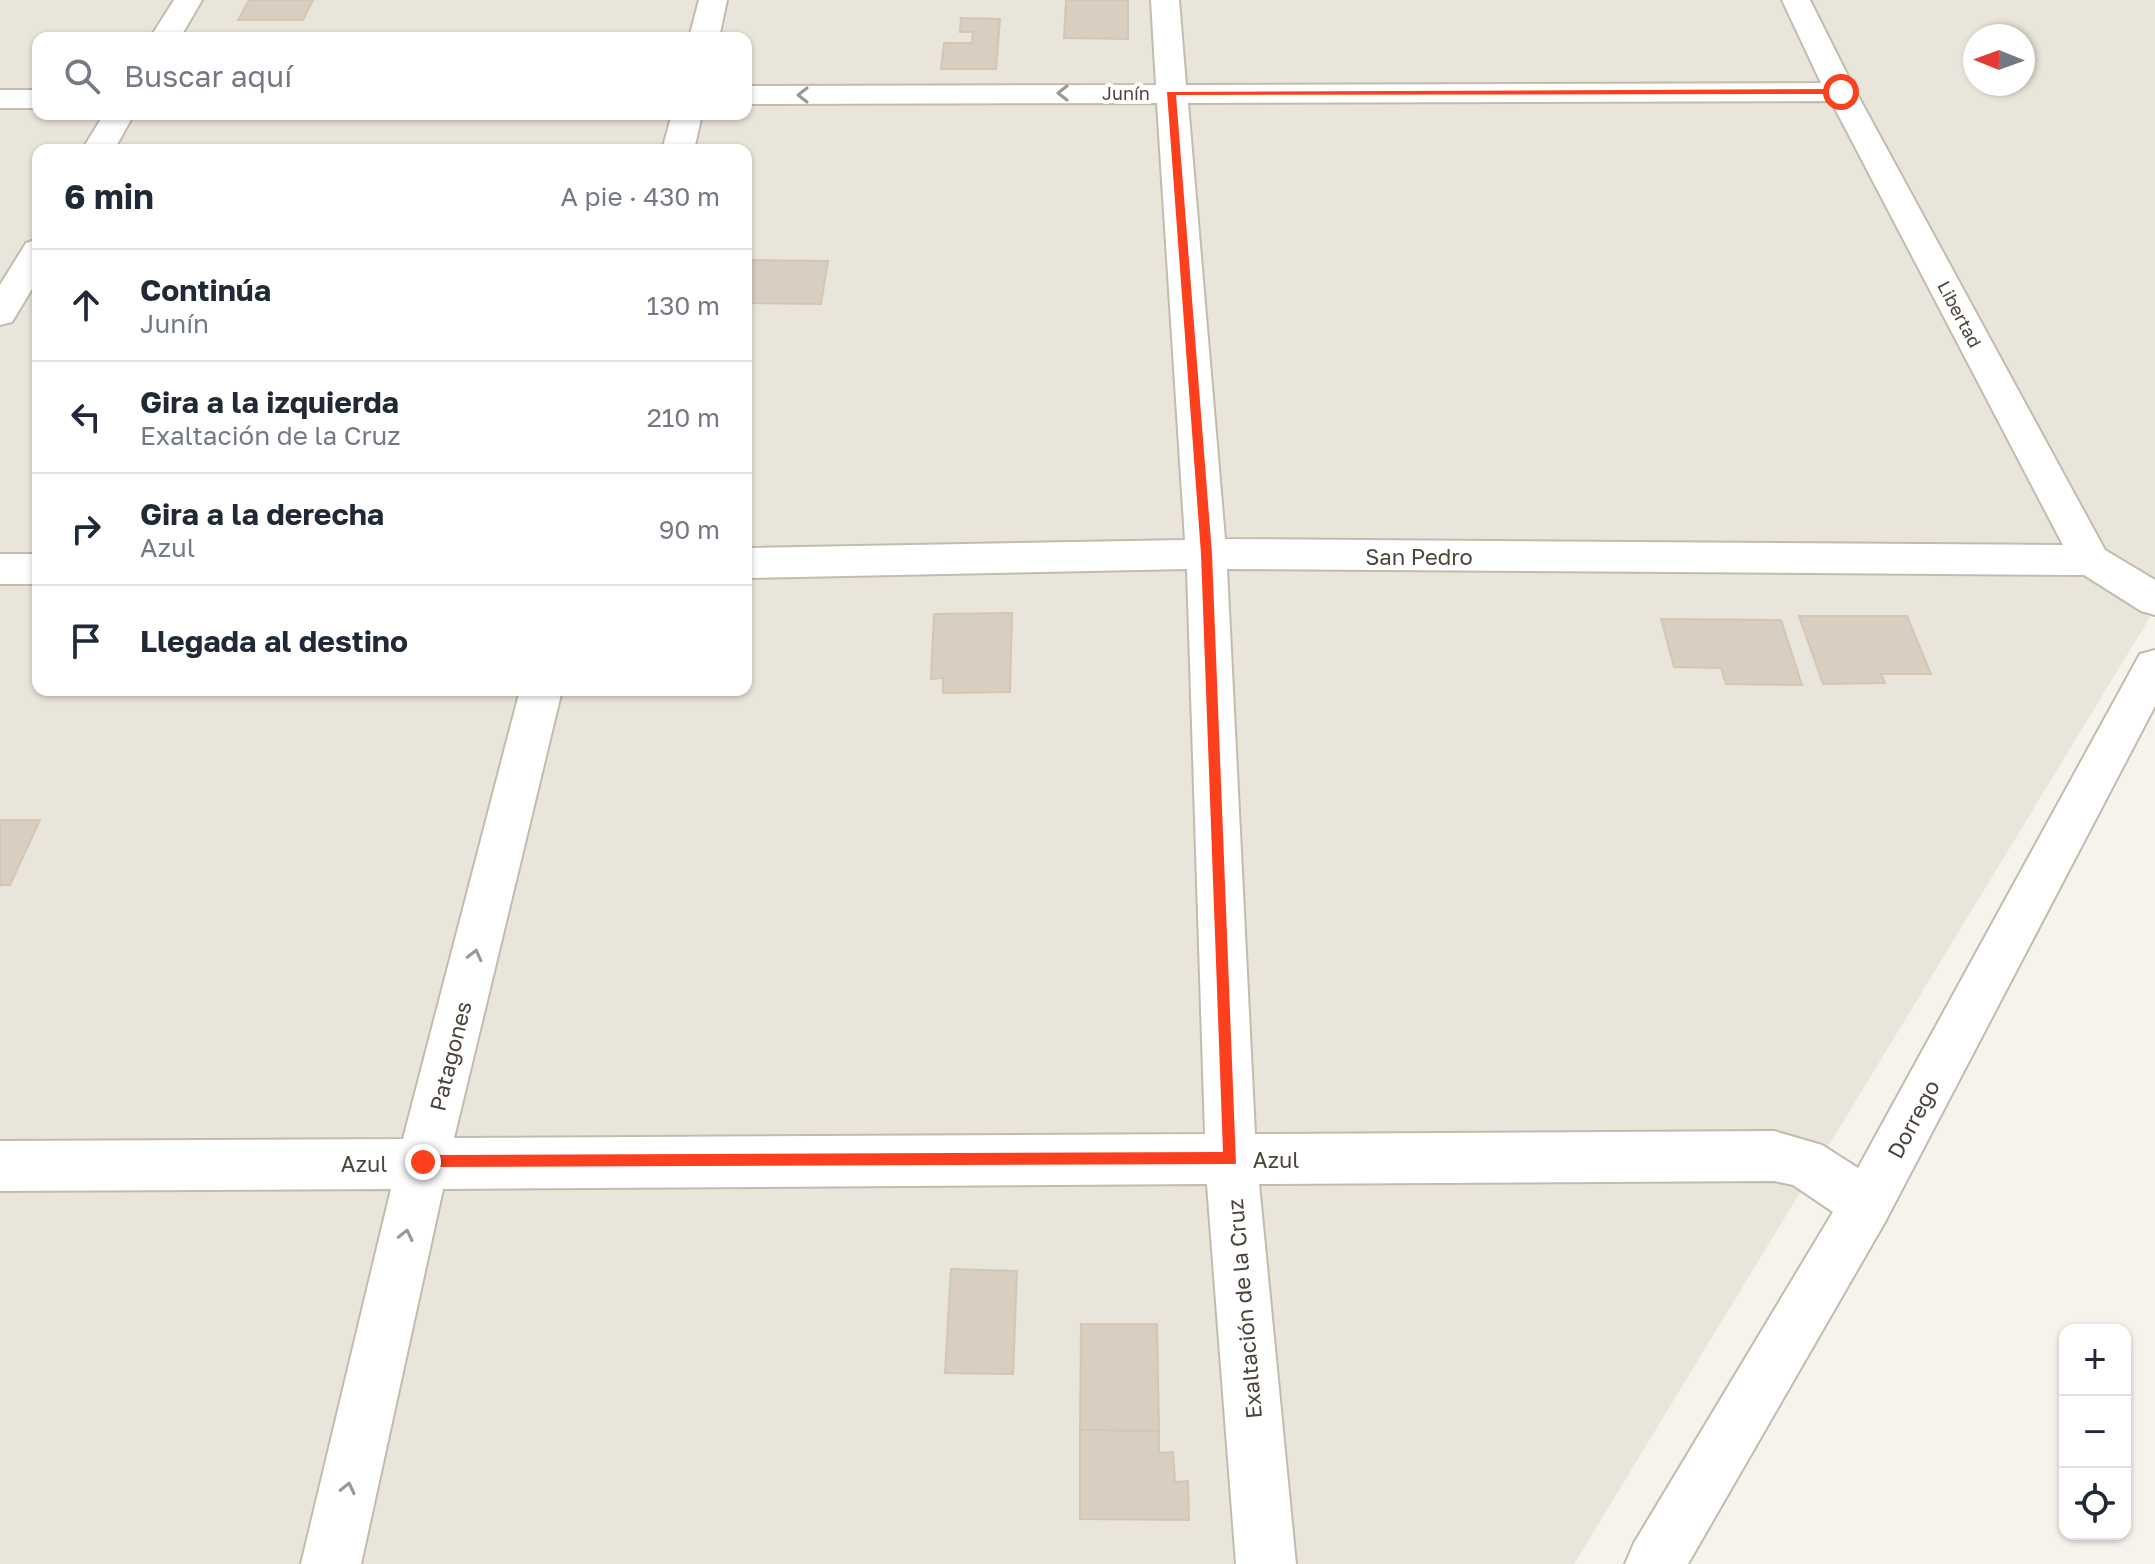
<!DOCTYPE html>
<html lang="es">
<meta charset="utf-8">
<style>
body{margin:0;font-family:"Golos Text",sans-serif;background:#f2f2f3;color:#1f2937}
.controls{position:absolute;right:24px;bottom:24px;display:grid;overflow:hidden;border-radius:16px;box-shadow:0 2px 6px #0004}
.controls button{width:72px;height:72px;display:grid;place-items:center;padding:0;border:0;border-bottom:2px solid #e0e1e3;background:#fff;color:#1f2937;font:40px sans-serif}
.compass{position:absolute;left:1963px;top:24px;width:72px;height:72px;border-radius:50%;background:#fff;box-shadow:0 2px 6px #0004;rotate:271deg}
.stop{position:absolute;width:24px;height:24px;margin:-18px;border:6px solid #fc3f1d;border-radius:50%;background:#fff}
.stop.end{background:#fc3f1d;border-color:#fff;box-shadow:0 2px 8px #0008}
.list{margin:0;padding:0;list-style:none}
h2{display:flex;justify-content:space-between;align-items:center;height:104px;margin:0;padding:0 32px;font-size:34px}
h2 small{font-size:26px;font-weight:400;color:#747a83}
.list li{display:grid;grid-template-columns:52px 1fr auto;gap:24px;align-items:center;box-sizing:border-box;height:112px;padding:0 32px;border-top:2px solid #e0e1e3}
.list b{display:block;font-size:30px;white-space:nowrap}
.list p{margin:0;font-size:26px;white-space:nowrap;color:#747a83}
.list em{font-size:26px;font-style:normal;color:#747a83}
.icon{flex:none;width:44px;height:44px;fill:none;stroke:currentColor;stroke-width:2;stroke-linecap:round;stroke-linejoin:round}
.map{position:relative;flex:none;width:2155px;height:1564px;overflow:hidden}
.search{position:absolute;background:#fff;box-shadow:0 2px 6px #0004;left:32px;top:32px;width:720px;height:88px;display:flex;align-items:center;gap:20px;box-sizing:border-box;padding:0 28px;border-radius:16px;color:#747a83;font-size:30px}
.panel{position:absolute;background:#fff;box-shadow:0 2px 6px #0004;left:32px;top:144px;width:720px;height:552px;border-radius:16px}
.map>svg:first-child{display:block}
</style>
<div class="map">
<svg width="2155" height="1564" viewBox="0 0 2155 1564">
<rect width="100%" height="100%" fill="#f6f3ec"/>
<path fill="#eae5da" fill-rule="evenodd" d="M0 0H2155V609L1574 1564H0ZM1975 36H2023V84H1975ZM38 38H746V114H38ZM38 150H746V690H38Z"/>
<path fill="#d8cfc1" stroke="#d3c7b4" stroke-width="2" d="M249 0H313L303 20H238Z
M1066 0H1128V39L1064 38Z
M961 18 1000 19 996 69H941L944 43H972L973 32H960Z
M751 260 828 261 821 304 746 303Z
M1012 613 1010 692 943 693V678L931 679 934 614Z
M1799 616H1907L1931 674H1881L1885 683 1823 684Z
M1661 619 1781 620 1802 685 1726 684 1721 668 1674 667Z
M0 820H40L10 885H0Z
M951 1269 1017 1271 1013 1374 945 1373Z
M1081 1324H1157L1159 1431 1080 1430Z
M1080 1430 1159 1431V1453L1173 1452 1175 1482 1188 1481 1189 1520 1080 1519Z"/>
<g fill="none" stroke-linecap="round" stroke-linejoin="round">
<g stroke="#c2bbae" stroke-width="4">
<path id="minor" d="M174 0H202L180 38H150Z
M699 0H727L719 38H689Z
M1151 0H1179L1186 85 1821 83 1782 0H1810L1856 92 2105 550 2155 580V615L2141 611 2084 575 1227 569 1255 1134 1774 1131 1822 1145 1858 1168 2140 654 2155 650V706L1885 1222 1688 1564H1625L1634 1543 1833 1212 1793 1185 1774 1181 1259 1184 1296 1564H1236L1207 1184 443 1189 361 1564H301L391 1189 0 1191V1141L403 1139 520 690H562L454 1138 1205 1134 1187 569 746 578V548L1185 540 1157 103 746 104V86L1156 85ZM1831 101 2063 545 1225 539 1188 103Z
M0 90H38V108H0Z
M104 114H134L114 150H82Z
M672 114H702L694 150H662Z
M38 239V279L12 322 0 325V285L26 243Z
M0 554H38V584H0Z"/>
</g>
<use href="#minor" fill="#fff" fill-rule="evenodd"/>
</g>
<defs><path id="oneway-chevron" d="M-2-3.5L2.5 0L-2 3.5" fill="none" stroke-width="1.6" stroke-linecap="round" stroke-linejoin="round" transform="scale(2)"/></defs>
<g stroke="#9c9892">
<use href="#oneway-chevron" transform="translate(1063 93) rotate(180)"/>
<use href="#oneway-chevron" transform="translate(803 95) rotate(180)"/>
<use href="#oneway-chevron" transform="translate(475 955) rotate(-76)"/>
<use href="#oneway-chevron" transform="translate(406 1235) rotate(-77)"/>
<use href="#oneway-chevron" transform="translate(348 1488) rotate(-77)"/>
</g>
<path fill="#fc3f1d" d="M1841 89 1844 94 1176 95 1212 554 1236 1164 418 1167V1157L423 1155 1223 1152 1201 554 1167 92Z"/>
<g text-anchor="middle" dominant-baseline="central" stroke-width="8" stroke-linejoin="round" paint-order="stroke">
<g font-size="18" fill="#4b4439" stroke="#fff">
<text x="1126" y="93">Junín</text>
<text transform="translate(1960 314) rotate(62)">Libertad</text>
</g>
<g font-size="22" fill="#4b4439" stroke="#fff">
<text x="1419" y="556">San Pedro</text>
<text transform="translate(450 1056) rotate(-76)">Patagones</text>
<text transform="translate(1913 1119) rotate(-62)">Dorrego</text>
<text x="1276" y="1159">Azul</text>
<text x="364" y="1163">Azul</text>
<text transform="translate(1244 1309) rotate(-95)">Exaltación de la Cruz</text>
</g>
</g>
</svg>
<div class="controls">
<button>+</button>
<button>−</button>
<button><svg class="icon" aria-label="locate" viewBox="0 0 24 24"><circle cx="12" cy="12" r="6"/><path d="M12 2v4M12 18v4M2 12h4M18 12h4"/></svg></button>
</div>
<svg class="compass" viewBox="-18 -18 36 36"><path d="M0-13l5 13h-10z" fill="#e53935"/><path d="M0 13l5-13h-10z" fill="#747a83"/></svg>
<div class="stop" style="left:1841px;top:92px"></div>
<div class="stop end" style="left:423px;top:1162px"></div>
<div class="search"><svg class="icon" aria-label="search" viewBox="0 0 24 24"><circle cx="10" cy="10" r="6"/><path d="M15 15l6 6"/></svg>Buscar aquí</div>
<section class="panel">
<h2>6 min<small>A pie · 430 m</small></h2>
<ul class="list">
<li><svg class="icon" aria-label="ahead" viewBox="0 0 24 24"><path d="M12 20V5M6 11l6-6 6 6"/></svg><div><b>Continúa</b><p>Junín</p></div><em>130 m</em></li>
<li><svg class="icon" aria-label="left" viewBox="0 0 24 24"><path d="M17 20v-9H6M10 6l-5 5 5 5"/></svg><div><b>Gira a la izquierda</b><p>Exaltación de la Cruz</p></div><em>210 m</em></li>
<li><svg class="icon" aria-label="right" viewBox="0 0 24 24"><path d="M7 20v-9h11M14 6l5 5-5 5"/></svg><div><b>Gira a la derecha</b><p>Azul</p></div><em>90 m</em></li>
<li><svg class="icon" aria-label="arrive" viewBox="0 0 24 24"><path d="M6 21V4h12l-3 4 3 4H6"/></svg><div><b>Llegada al destino</b></div></li>
</ul>
</section>
</div>
